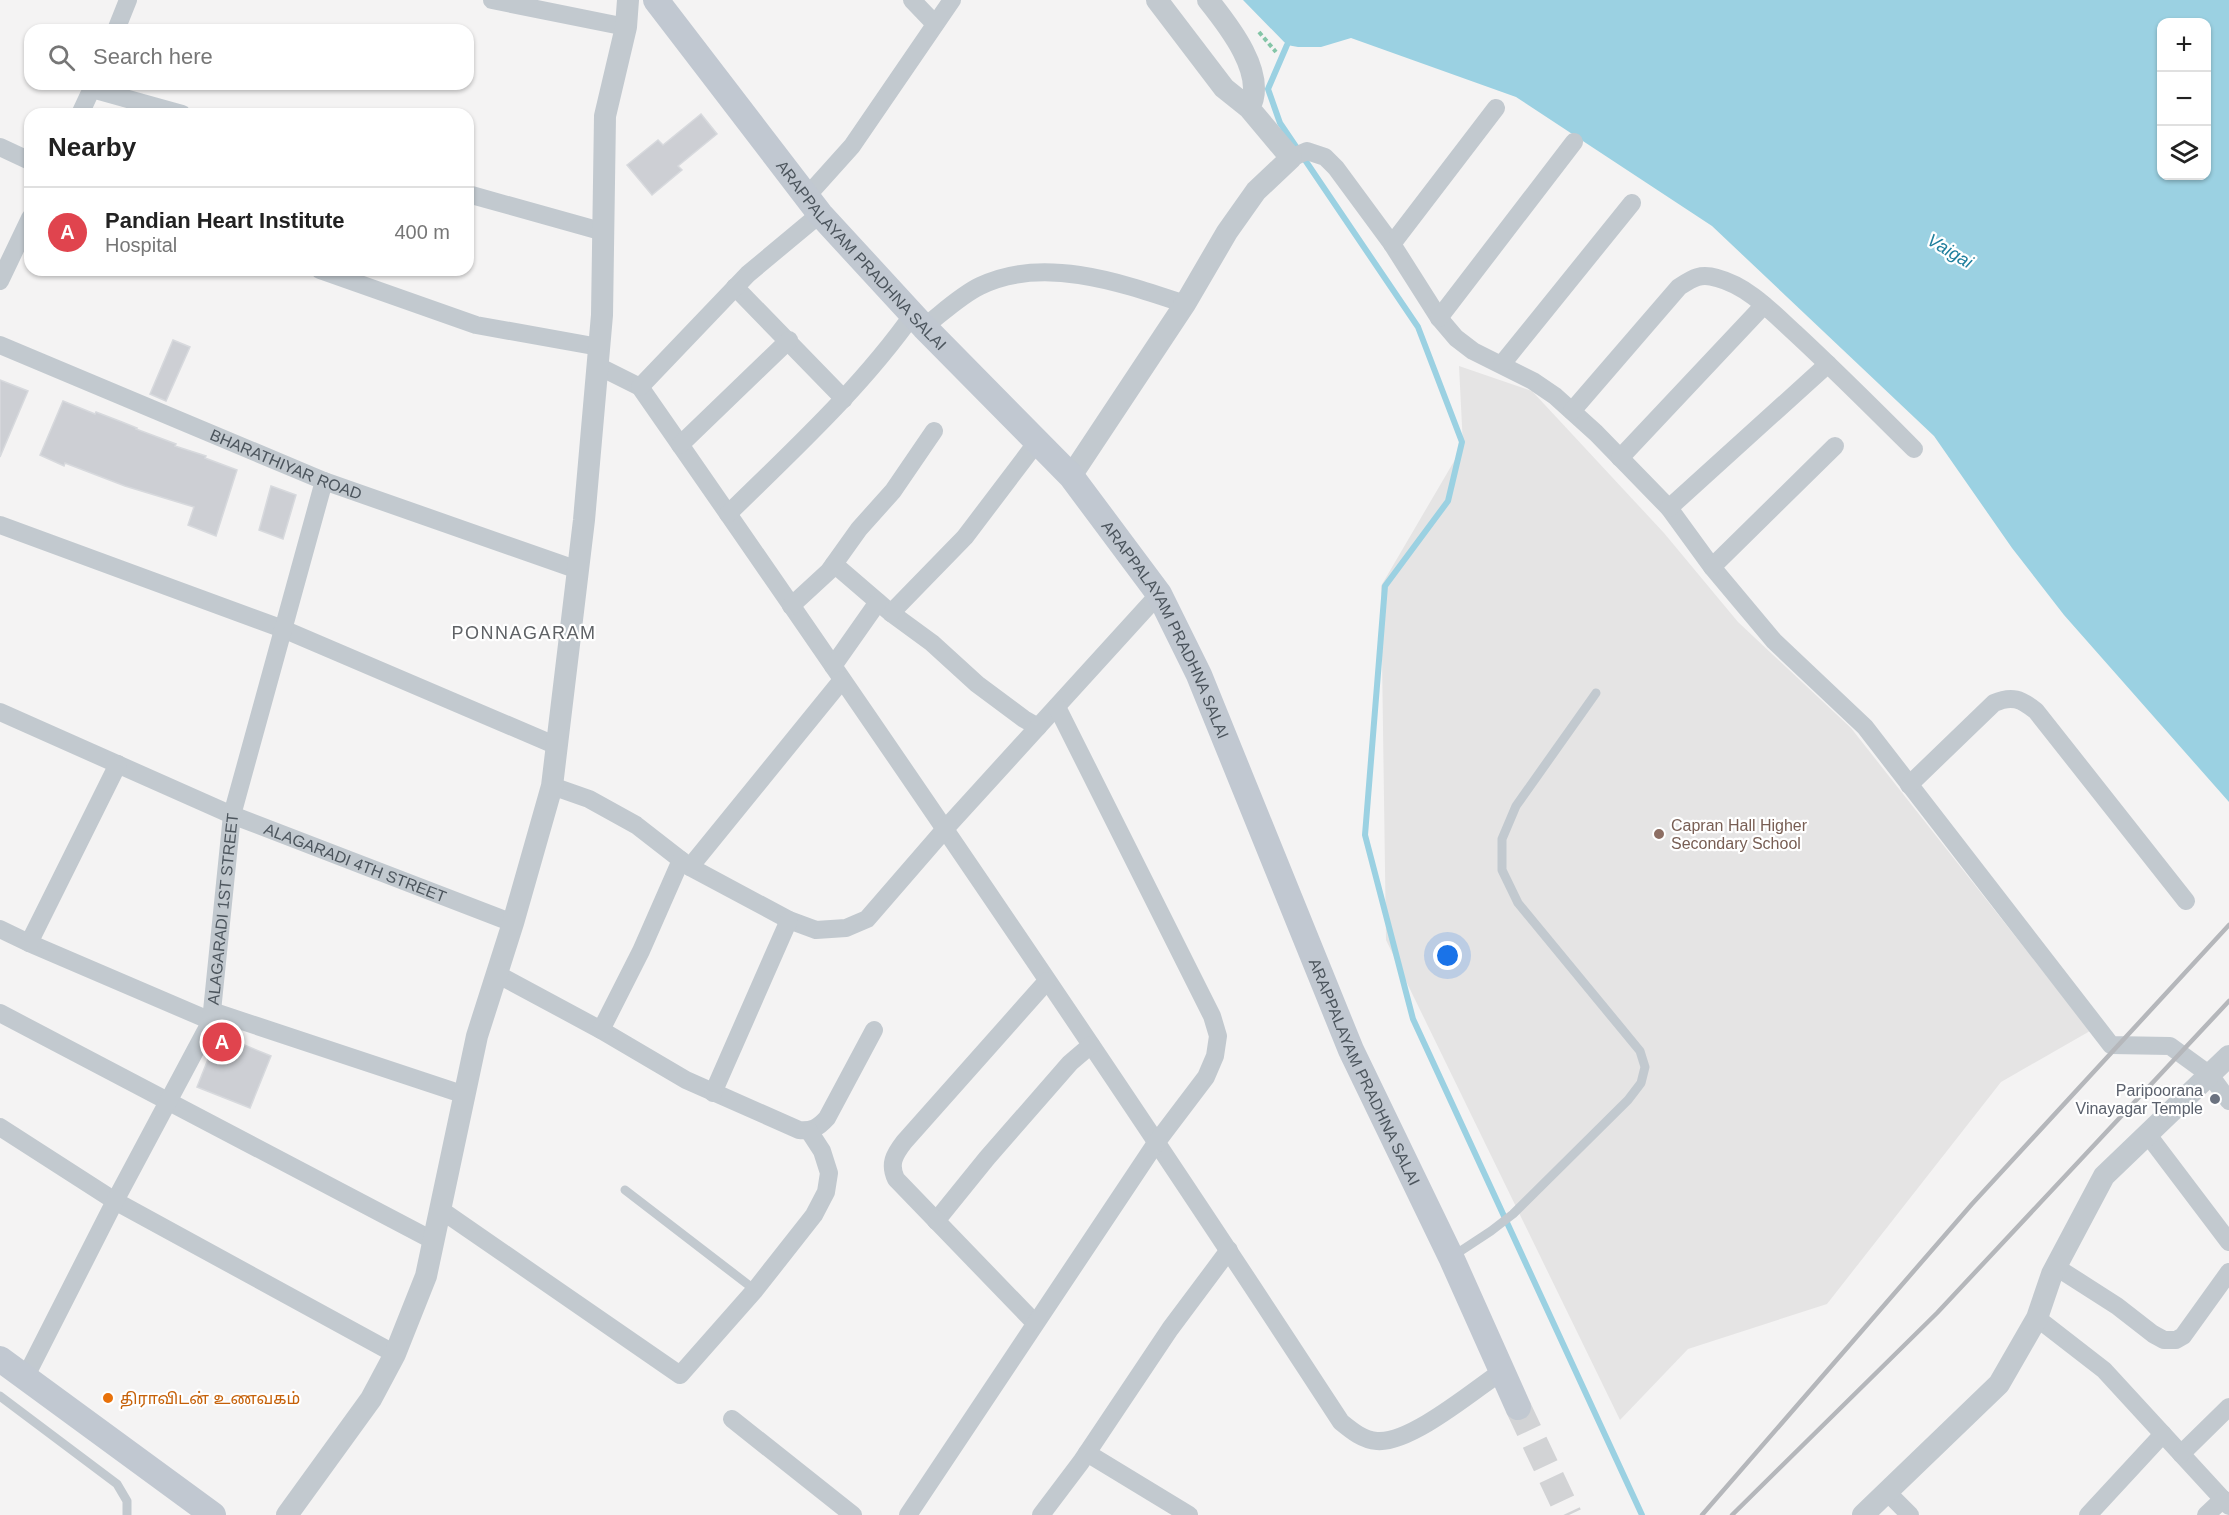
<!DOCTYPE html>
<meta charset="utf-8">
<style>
body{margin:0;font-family:Arial,"Noto Sans Tamil",sans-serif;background:#f6f6f6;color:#222}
.controls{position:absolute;right:18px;top:18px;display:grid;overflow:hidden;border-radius:12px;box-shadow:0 2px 4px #0004}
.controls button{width:54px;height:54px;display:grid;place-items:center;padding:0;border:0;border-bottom:2px solid #e0e0e0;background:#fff;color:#222;font:30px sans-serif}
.you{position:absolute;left:1448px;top:956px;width:21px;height:21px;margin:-15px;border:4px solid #fff;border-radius:50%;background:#1a73e8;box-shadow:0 0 0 9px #1a73e833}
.badge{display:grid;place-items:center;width:39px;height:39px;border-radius:50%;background:#b45309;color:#fff;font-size:20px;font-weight:700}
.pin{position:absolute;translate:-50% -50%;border:3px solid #fff;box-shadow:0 2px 6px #0006}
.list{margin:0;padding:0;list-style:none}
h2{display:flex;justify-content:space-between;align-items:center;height:78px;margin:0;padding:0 24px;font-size:26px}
h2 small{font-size:20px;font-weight:400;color:#767676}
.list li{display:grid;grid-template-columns:39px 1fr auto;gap:18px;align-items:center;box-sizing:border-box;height:90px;padding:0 24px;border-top:2px solid #e0e0e0}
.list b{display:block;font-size:22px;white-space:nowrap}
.list p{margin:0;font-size:20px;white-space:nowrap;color:#767676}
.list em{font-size:20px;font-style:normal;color:#767676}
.icon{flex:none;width:33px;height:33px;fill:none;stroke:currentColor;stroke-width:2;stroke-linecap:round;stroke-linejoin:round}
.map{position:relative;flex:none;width:2229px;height:1515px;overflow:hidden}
.search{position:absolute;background:#fff;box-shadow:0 2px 4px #0004;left:24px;top:24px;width:450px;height:66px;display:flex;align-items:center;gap:15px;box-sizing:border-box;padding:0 21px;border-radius:18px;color:#767676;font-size:22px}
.panel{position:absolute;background:#fff;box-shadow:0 2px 4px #0004;left:24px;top:108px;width:450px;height:168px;border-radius:18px}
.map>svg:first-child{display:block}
</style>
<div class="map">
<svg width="2229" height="1515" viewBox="0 0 2229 1515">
<rect width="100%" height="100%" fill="#f4f3f3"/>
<path fill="#e5e4e4" d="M1459 366 1532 391 1664 533 1738 622 1851 728 2090 1031 2001 1082 1827 1304 1688 1349 1620 1420 1386 940 1381 586 1463 446Z"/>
<path fill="#9bd1e2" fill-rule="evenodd" d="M1243 0H2229V802L2064 615 2012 548 1934 436 1712 226 1516 97 1351 38 1321 47H1298L1287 45ZM2162 22H2206V176H2162Z"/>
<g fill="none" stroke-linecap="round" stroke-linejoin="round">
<path stroke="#9bd1e2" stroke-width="6" d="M1287 45 1268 89 1280 123 1418 327 1462 442 1448 501 1385 586 1365 835 1413 1019 1642 1515"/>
</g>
<path fill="#cdcfd4" stroke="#d7d9dd" stroke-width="1.5" d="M701 114 717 134 678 166 682 170 652 195 627 165 658 140 663 145Z
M173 340 190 347 166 401 150 394Z
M0 380 28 391 0 457Z
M63 401 95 414 96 412 122 422 137 428 136 429 176 444 175 446 206 456 205 458 237 470 216 536 188 525 194 507 125 486 65 463 64 466 40 455Z
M271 486 296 495 283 539 259 530Z
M218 1034 271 1056 250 1108 197 1087Z"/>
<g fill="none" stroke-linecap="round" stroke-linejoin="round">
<path stroke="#d2d3d5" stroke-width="26" stroke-dasharray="26 13" stroke-linecap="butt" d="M1518 1407 1569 1515"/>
<path stroke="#84c5a7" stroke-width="4" stroke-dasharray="4.5 3" stroke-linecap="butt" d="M1259 32 1276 52"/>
<path stroke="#c2c9cf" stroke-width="9" d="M625 1190 755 1290
M1453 1256 1491 1231 1513 1214 1628 1100 1641 1083 1645 1067 1640 1051 1518 903 1502 870V839L1516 806 1596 693
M0 1396 117 1484 127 1501V1515"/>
<g stroke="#c2c9cf" stroke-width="18">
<path d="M492 0 626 27"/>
<path d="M912 0 935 24"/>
<path d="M116 30 128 0"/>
<path d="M92 89 182 114"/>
<path d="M80 114 94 84"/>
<path d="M0 147 30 161"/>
<path d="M1291 158 1307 151 1325 157 1336 168 1392 244 1439 318 1456 338 1473 351 1533 381 1555 396 1596 433 1669 508 1712 567 1774 641 1865 727 2111 1045 2170 1046 2210 1075 2229 1101"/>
<path d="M468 194 604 232"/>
<path d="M808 195 852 146 952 0"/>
<path d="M1392 244 1496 108"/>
<path d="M320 270 476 325 599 347"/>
<path d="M0 281 30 218"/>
<path d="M735 287 844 399"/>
<path d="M1439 318 1574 142"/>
<path d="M924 327C941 314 961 295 980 286 1043 255 1122 283 1185 304"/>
<path id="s1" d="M0 345 324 481 578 570"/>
<path d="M1502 364 1632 203"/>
<path d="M598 366 640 387C878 729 1114 1073 1341 1422 1352 1431 1363 1440 1377 1441 1410 1444 1473 1391 1501 1372"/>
<path d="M640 387 748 274 820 214"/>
<path d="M1572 411 1679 287C1693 278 1700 273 1717 278 1748 286 1772 312 1795 333 1836 371 1875 410 1914 449"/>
<path d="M680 445 789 340"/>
<path d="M1620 458 1764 305"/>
<path d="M1669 508 1828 364"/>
<path d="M728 514C793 450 861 388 914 313"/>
<path d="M0 525 283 629 557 746"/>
<path d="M834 564 891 613 932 643 977 684 1024 719 1038 727"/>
<path d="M1712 567 1835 446"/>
<path d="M791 606 829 571 859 529 893 491 934 431"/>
<path d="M891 613 965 537 1037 442"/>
<path d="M833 666 878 602"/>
<path id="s2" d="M0 712 232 815 513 923"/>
<path d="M1909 785 1994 703C2012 695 2021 699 2036 711L2186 901"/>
<path d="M552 786 589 799 636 825 690 867 789 920 816 930 846 928 867 919 945 829 1159 594"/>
<path d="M690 867 842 680"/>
<path d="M0 929 29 943 211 1021"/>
<path d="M29 943 118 764"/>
<path d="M497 974 601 1030 686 1080 799 1130C812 1131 818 1128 827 1118L874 1030"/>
<path d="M212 1011 465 1095"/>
<path d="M0 1013 434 1241"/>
<path d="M601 1030 641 951 681 860"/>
<path d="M713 1093 789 920"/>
<path d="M0 1127 115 1201 395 1354"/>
<path d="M2148 1135 2229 1242"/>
<path d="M441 1210 680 1375 755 1290 814 1215 826 1192 829 1173 822 1151 809 1131"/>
<path d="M936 1221 987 1158 1070 1063 1091 1045"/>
<path d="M2056 1267 2117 1306 2153 1334 2164 1340H2176L2183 1336 2229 1272"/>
<path d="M2037 1318 2104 1370 2229 1506"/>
<path d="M1035 1323 896 1179C889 1164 894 1155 904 1142L1047 981"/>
<path id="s3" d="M26 1376 115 1201 211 1021 232 815 324 481"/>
<path d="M732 1419 853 1515"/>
<path d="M1087 1453 1189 1515"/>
<path d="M2181 1454 2229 1407"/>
<path d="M1887 1492 1910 1515"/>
<path d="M908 1515 1156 1143 1206 1077 1215 1056 1218 1036 1212 1016 1057 707"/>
<path d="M1041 1515 1081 1462 1170 1329 1229 1250"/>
<path d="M2088 1515 2163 1434"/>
<path d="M2206 1515 2223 1499"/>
</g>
<path stroke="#c2c9cf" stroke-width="22" d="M1208 0C1228 25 1268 75 1249 108
M1071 476 1185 304 1227 232 1256 191 1291 158 1249 108 1224 88 1157 0
M287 1515 371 1399 395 1354 426 1276 477 1036 513 923 552 786 584 520 602 315 605 116 626 27 628 0
M1863 1515 1999 1384 2037 1318 2052 1274 2104 1176 2229 1056"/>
<g stroke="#c1c8d1" stroke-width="26">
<path id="s4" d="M656 0 820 214 924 327 1071 476 1159 594 1199 675 1351 1050 1451 1257 1518 1407"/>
<path d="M0 1359 213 1515"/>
</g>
<path stroke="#b5b7bb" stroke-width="4.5" d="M1702 1515 1972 1204 2229 925
M1732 1515 1937 1313 2229 1001"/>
</g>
<circle fill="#8d6e63" stroke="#fff" stroke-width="2" cx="1659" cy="834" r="6"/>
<circle fill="#6b7280" stroke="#fff" stroke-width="2" cx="2215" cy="1099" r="6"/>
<circle fill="#e8710a" stroke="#fff" stroke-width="2" cx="108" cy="1398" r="6"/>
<g text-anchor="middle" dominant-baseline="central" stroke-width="4.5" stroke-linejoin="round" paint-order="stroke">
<g font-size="16" fill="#4c555d" stroke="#fff">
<text stroke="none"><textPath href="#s4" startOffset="328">ARAPPALAYAM PRADHNA SALAI</textPath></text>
<text stroke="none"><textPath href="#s1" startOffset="310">BHARATHIYAR ROAD</textPath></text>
<text stroke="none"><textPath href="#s4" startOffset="814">ARAPPALAYAM PRADHNA SALAI</textPath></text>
<text stroke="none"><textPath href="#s2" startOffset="386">ALAGARADI 4TH STREET</textPath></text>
<text stroke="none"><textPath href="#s3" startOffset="513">ALAGARADI 1ST STREET</textPath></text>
<text stroke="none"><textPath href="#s4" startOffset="1300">ARAPPALAYAM PRADHNA SALAI</textPath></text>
</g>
<g font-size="16" fill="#785e54" stroke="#fff" text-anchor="start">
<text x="1671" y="825">Capran Hall Higher<tspan x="1671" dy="18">Secondary School</tspan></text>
</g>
<g font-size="16" fill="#5b616d" stroke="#fff" text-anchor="end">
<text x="2203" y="1090">Paripoorana<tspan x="2203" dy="18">Vinayagar Temple</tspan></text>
</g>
<g font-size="16" fill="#c56008" stroke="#fff" text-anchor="start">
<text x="120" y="1398">திராவிடன் உணவகம்</text>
</g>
<g font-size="18" font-style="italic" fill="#1f7f9d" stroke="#fff">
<text transform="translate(1950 251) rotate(31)">Vaigai</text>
</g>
<g font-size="18" letter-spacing="1.5" fill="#5f6266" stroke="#fff">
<text x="524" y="633">PONNAGARAM</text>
</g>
</g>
</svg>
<div class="controls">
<button>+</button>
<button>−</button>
<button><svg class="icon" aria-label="layers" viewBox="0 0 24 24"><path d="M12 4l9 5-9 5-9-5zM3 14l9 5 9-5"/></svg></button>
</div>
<div class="you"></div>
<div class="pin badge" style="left:222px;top:1042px;background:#e0444e">A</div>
<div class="search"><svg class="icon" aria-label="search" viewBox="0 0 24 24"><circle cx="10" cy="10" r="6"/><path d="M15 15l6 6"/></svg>Search here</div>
<section class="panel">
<h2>Nearby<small></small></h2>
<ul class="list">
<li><span class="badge" style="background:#e0444e">A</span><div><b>Pandian Heart Institute</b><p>Hospital</p></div><em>400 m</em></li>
</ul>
</section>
</div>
